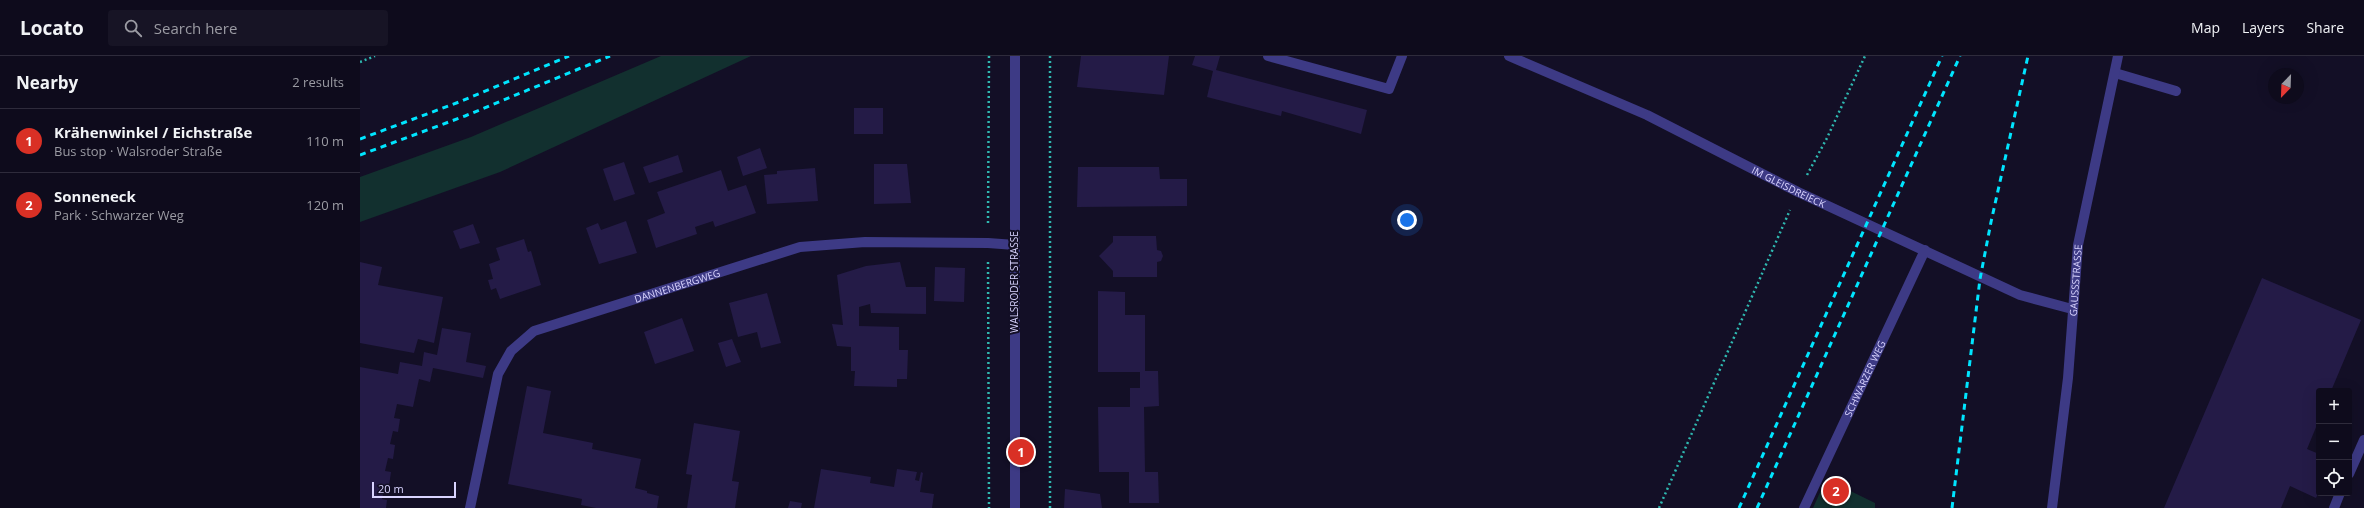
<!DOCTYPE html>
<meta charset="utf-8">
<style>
body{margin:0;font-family:"Open Sans",sans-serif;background:#171425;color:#f1f3f6}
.controls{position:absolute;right:12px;bottom:12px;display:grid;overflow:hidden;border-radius:4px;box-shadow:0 4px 16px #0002}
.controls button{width:36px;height:36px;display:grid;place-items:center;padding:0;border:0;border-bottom:1px solid #2e2b3b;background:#0e0b1c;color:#f1f3f6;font:20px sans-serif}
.compass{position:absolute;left:1908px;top:12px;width:36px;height:36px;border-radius:50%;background:#0e0b1c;box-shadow:0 4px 16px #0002;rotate:203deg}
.scale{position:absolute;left:12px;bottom:10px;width:84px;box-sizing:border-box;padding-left:4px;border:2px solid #d9d4ff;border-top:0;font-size:11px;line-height:14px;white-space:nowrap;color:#d9d4ff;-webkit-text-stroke:3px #130f26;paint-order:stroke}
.you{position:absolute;left:1047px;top:164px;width:14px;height:14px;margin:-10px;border:3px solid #fff;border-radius:50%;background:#1a73e8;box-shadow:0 0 0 6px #1a73e833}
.badge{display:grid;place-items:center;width:26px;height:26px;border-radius:50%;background:#d93025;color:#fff;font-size:13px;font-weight:700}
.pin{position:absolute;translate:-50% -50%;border:2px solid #fff;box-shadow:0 1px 4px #0006}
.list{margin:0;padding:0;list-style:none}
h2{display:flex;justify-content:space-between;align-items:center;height:52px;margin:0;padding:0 16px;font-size:17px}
h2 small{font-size:13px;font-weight:400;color:#9b9ba3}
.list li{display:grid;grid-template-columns:26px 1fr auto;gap:12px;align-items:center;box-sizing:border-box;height:64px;padding:0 16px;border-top:1px solid #2e2b3b}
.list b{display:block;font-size:15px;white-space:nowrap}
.list p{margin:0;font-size:13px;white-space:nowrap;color:#9b9ba3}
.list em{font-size:13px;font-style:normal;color:#9b9ba3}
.icon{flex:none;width:22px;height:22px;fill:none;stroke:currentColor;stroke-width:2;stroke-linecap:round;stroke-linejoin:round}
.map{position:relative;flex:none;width:2004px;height:452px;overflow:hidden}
header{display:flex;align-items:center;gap:24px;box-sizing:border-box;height:56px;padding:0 20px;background:#0e0b1c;border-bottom:1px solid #2e2b3b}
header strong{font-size:19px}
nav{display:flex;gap:22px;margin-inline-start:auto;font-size:14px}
.search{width:280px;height:36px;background:#171425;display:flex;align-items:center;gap:10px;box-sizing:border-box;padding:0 14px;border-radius:4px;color:#9b9ba3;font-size:15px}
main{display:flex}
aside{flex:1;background:#0e0b1c}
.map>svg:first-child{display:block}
</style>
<header>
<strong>Locato</strong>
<div class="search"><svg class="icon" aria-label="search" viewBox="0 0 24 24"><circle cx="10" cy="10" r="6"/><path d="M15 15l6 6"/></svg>Search here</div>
<nav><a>Map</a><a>Layers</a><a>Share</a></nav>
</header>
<main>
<aside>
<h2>Nearby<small>2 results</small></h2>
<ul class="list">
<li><span class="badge">1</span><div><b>Krähenwinkel / Eichstraße</b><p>Bus stop · Walsroder Straße</p></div><em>110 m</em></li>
<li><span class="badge">2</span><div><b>Sonneneck</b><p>Park · Schwarzer Weg</p></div><em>120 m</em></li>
</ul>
</aside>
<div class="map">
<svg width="2004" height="452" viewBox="0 0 2004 452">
<rect width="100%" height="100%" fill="#130f26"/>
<path fill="#12302f" d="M301 0H391L140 116 0 166V121L111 81Z
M1466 423 1515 447V452H1453Z"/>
<path fill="#241b47" d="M721 0H809L804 39 717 31Z
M835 0H860L856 14 1007 54 1001 78 922 55 921 60 847 41 853 15 832 9Z
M494 52H523V78H494Z
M400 92 407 112 383 120 377 101Z
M318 99 323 116 289 127 283 111Z
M264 106 275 138 254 145 243 113Z
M514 108H547L551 147 514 148Z
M718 111H799L800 123H827V150L717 151Z
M455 112 458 145 407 148 404 119 417 118V115Z
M361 114 368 135 386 129 396 157 355 171 353 165 335 171 337 178 296 192 287 164 305 157 297 136Z
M266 165 277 197 239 208 226 172 238 167 241 174Z
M113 168 120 187 100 193 93 175Z
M753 180H796L797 194 801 195 803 200 801 205 797 206V221H753V215L739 200 753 186Z
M164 183 168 196 171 195 181 229 140 243 136 232 131 234 128 224 133 223 129 208 140 204 136 192Z
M0 206 22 211 18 229 83 241 74 287 58 283 54 297 0 287Z
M540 206 546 231H566V258L511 257 510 248 499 251V270L539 271V294H548L547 323H537V331L494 330 495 315H491V291L477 290 472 268 483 269 477 219 506 210Z
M575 211 605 212 604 246 574 245Z
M1902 222 2001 264 1971 335H1959V364L1947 393 1959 398V435L1956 442 1930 430 1921 452H1804Z
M738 235 765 236V259H785V315H798L799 350 784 351 785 416H798L799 447H769V416H739L738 351H770V332H780V316H738Z
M407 237 421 287 401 292 397 276 378 281 369 247Z
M322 262 334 295 295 308 284 276Z
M82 272 111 277 106 306 126 310 123 322 73 312 70 326 59 323 53 351 37 348 34 362 40 363 38 376 33 375 30 388 35 389 33 403 28 402 25 415 31 416 29 430 25 429 22 443 27 444 26 452H0V311L38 318 40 306 62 310 64 296 77 299Z
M372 283 381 306 366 311 358 287Z
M167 330 191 335 183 377 233 387 232 393 281 403 275 432 287 435V437L299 440 297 452H236L221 449 222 443 148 428Z
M334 367 380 375 372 425 379 426 375 452H327L332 419 326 418Z
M461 413 511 421 510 427 534 431 537 413 557 416 555 424 559 425 561 416 563 417 560 436 574 438 572 452H454Z
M705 433 740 438 742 452H704Z
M430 445 442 447 441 452H428Z"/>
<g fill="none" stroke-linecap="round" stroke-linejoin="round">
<path stroke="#2fb8b0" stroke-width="2.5" stroke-dasharray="2 3" stroke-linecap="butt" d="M0 6 15 0
M1447 119 1467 82 1505 0
M628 167 629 0
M628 206 629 452
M690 452V0
M1299 452 1430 154"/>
<g stroke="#3d3a85" stroke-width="10">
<path d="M908 0 1029 33 1042 0"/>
<path id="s1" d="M1149 0 1287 59 1438 136 1660 239 1712 253"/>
<path d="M1755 17 1816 35"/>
<path d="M1989 418 2004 384"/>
<path id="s2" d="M110 452 138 318 151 295 174 275 440 191 505 186 628 187 655 189"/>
<path d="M655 452V0"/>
<path id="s3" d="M1444 452 1565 194"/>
<path id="s4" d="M1692 452 1708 322 1718 189 1758 0"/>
<path d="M1974 452 1980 437"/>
</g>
<path stroke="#00e5ff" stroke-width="3" stroke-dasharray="6 5" stroke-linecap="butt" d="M0 83 99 46 209 0
M0 99 105 60 250 0
M1379 452 1582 0
M1397 452 1600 0
M1592 452 1620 223 1631 166 1668 0"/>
</g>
<g text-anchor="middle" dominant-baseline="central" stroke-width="4" stroke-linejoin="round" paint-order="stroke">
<g font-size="10" fill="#d9d4ff" stroke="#130f26">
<text stroke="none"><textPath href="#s1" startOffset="309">IM GLEISDREIECK</textPath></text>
<text stroke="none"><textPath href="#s4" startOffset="229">GAUSSSTRASSE</textPath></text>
<text transform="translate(654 226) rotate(-90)">WALSRODER STRASSE</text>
<text stroke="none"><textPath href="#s2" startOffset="344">DANNENBERGWEG</textPath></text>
<text stroke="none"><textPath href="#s3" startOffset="143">SCHWARZER WEG</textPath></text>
</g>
</g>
</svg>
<div class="controls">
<button>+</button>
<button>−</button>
<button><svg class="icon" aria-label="locate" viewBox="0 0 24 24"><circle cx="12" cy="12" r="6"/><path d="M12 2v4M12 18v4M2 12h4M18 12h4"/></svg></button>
</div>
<svg class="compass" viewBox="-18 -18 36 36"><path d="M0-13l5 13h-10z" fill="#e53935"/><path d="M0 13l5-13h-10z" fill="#9b9ba3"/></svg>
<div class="scale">20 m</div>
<div class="you"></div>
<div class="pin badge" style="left:661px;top:396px">1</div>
<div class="pin badge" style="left:1476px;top:435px">2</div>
</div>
</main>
